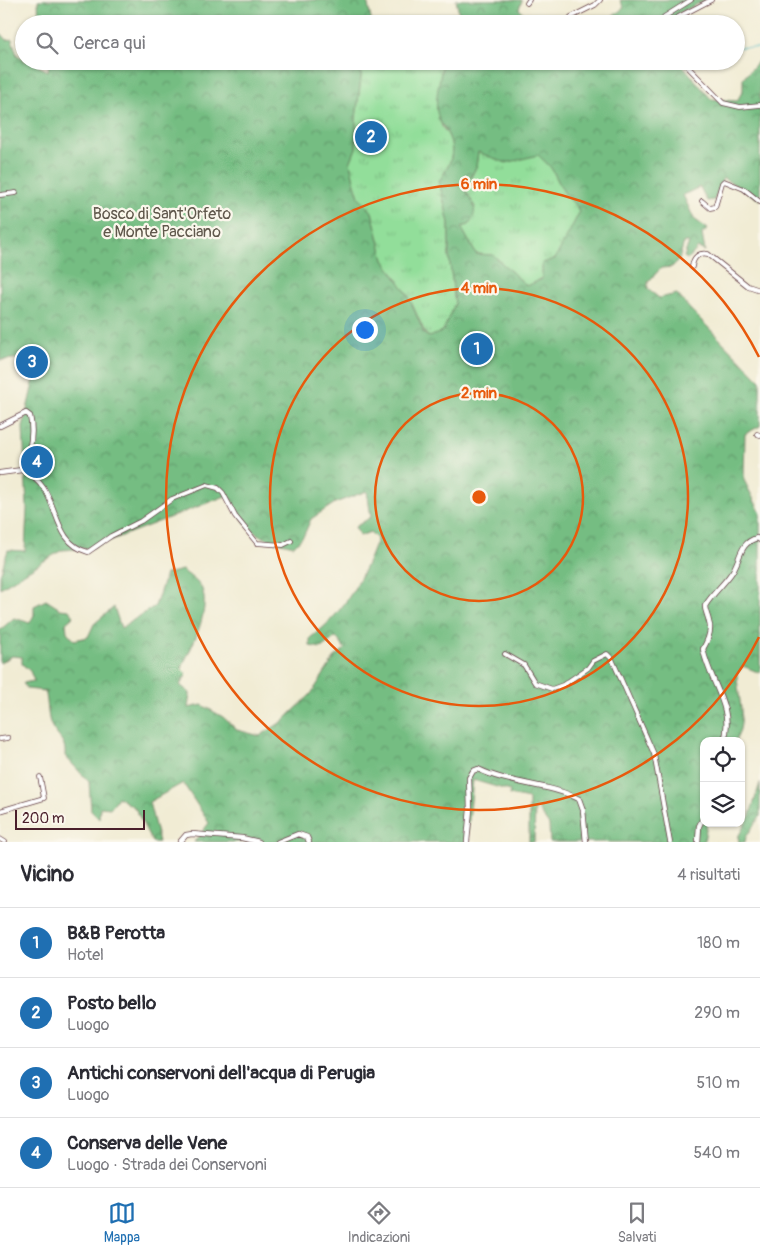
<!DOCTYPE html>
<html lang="it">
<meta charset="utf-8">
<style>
body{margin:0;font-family:Pangolin,sans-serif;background:#f2f2f3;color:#2b2b33}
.controls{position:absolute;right:15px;bottom:15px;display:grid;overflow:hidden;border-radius:10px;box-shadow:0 1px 4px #0004}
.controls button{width:45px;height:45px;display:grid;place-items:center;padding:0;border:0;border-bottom:1px solid #e1e1e2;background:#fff;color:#2b2b33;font:25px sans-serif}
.scale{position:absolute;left:15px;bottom:12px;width:130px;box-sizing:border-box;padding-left:5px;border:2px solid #4a1f2b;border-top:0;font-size:14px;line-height:18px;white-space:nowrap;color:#4a1f2b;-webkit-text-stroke:4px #fbf7ec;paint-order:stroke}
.you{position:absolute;left:364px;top:329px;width:18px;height:18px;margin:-12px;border:4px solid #fff;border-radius:50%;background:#1a73e8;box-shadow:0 0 0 8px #1a73e833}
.badge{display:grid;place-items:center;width:32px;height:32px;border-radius:50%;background:#1f6fb2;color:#fff;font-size:16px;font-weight:700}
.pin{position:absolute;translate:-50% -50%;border:2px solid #fff;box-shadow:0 1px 5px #0006}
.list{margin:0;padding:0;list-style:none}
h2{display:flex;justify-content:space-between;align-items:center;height:65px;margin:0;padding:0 20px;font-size:21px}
h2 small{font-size:16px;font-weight:400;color:#7c7c81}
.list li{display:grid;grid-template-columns:32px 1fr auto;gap:15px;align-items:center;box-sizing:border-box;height:70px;padding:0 20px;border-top:1px solid #e1e1e2}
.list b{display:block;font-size:19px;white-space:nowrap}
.list p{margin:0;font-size:16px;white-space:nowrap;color:#7c7c81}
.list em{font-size:16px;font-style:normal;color:#7c7c81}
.icon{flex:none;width:28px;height:28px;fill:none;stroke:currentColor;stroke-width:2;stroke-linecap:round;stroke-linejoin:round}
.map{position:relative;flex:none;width:760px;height:842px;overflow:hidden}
.search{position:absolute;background:#fff;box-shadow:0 1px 4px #0004;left:15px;right:15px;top:15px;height:55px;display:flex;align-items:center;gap:12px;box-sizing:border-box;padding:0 18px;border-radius:28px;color:#7c7c81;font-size:19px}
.sheet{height:345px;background:#fff}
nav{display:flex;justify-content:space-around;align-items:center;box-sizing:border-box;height:70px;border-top:1px solid #e1e1e2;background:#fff;font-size:14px;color:#7c7c81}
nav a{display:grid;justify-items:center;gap:2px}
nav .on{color:#1f6fb2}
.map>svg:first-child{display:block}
</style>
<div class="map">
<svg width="760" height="842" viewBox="0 0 760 842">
<defs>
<pattern id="grass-tufts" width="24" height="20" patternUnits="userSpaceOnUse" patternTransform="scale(1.25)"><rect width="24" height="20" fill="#92de9a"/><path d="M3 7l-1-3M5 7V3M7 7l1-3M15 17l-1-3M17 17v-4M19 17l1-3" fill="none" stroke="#7fbe85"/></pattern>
<pattern id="forest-crowns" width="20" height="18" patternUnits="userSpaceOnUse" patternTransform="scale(1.25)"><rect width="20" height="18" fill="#75bd82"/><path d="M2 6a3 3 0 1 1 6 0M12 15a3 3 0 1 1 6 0" fill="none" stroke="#62996b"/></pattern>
</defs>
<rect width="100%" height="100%" fill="#fbf7ec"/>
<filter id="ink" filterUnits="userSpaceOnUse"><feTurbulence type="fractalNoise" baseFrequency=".02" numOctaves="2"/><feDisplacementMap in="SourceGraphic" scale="10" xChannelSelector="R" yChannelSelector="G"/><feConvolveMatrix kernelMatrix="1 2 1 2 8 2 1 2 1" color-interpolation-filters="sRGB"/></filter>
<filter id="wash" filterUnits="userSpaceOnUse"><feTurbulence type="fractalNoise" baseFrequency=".0096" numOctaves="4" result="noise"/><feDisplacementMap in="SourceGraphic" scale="20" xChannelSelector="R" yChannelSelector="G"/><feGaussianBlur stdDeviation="1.12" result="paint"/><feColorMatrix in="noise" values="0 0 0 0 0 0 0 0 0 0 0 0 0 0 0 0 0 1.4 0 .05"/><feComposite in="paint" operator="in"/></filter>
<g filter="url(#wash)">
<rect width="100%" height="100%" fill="#f1ecd4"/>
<path fill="url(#grass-tufts)" stroke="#6e7e62" d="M363 61H438L442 65C439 82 437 106 441 124 442 129 447 132 449 137 456 154 449 167 439 181L449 223V256L455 304 443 331 430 337 426 335 408 295 384 260 372 212 359 197 354 181 350 163 356 148V118Z
M478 152 506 162 538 154C543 160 551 166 554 173 561 186 564 196 577 206L579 213C567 236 554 278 527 286L493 255 476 254 461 227 469 225 475 207 465 190 476 167Z"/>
<path fill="url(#forest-crowns)" stroke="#606e56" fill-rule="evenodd" d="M38 0H367L372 24H39Z
M456 0H522L519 9 535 24H461Z
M620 0H706L677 14 684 24H601L624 8Z
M0 32 7 40 12 39 17 55 24 59V61H29L48 71 49 61H363L356 118V148L350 163 354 181 359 197 372 212 384 260 408 295 425 335 430 337 443 331 455 304 449 256V223L439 181C449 167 456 154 449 137 445 128 439 122 437 112 435 96 440 81 442 65L438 61H679L711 99 737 101 743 90V79L760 59V200L723 178 714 200 707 201 700 187 683 195 694 219 708 229 702 234 705 251 698 248 688 259 684 257 689 242H684L679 260 672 267 661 268 648 282V289L659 298 677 294 689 308 760 380V426L745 434 744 480 760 512V673L743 666 737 674C737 695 748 721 735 741H704V823H707L704 842H550L549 825 535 805 534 842H529V799L509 795 510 791 507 790 473 780 467 842H194L209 823 183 783 149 802 159 842H152L135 808 118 797 111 808 100 807 99 819 91 811 89 782 65 756C66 741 60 740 53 729 46 718 49 704 45 691L27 689 23 683 34 681 30 671 22 664V657L12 656 0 663V630L14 618 30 623 34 615V606L46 600 60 609 69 610 74 616 66 623 67 632 74 640 88 637 94 624 114 607 121 628 155 606 166 574 182 570C188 575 199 582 202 589 211 611 191 649 181 668L187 674 180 685 190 693 188 708 202 705 223 717 237 730 260 736 283 721 311 694 335 657 345 649 336 637 321 648 310 646V638C344 614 363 577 377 539L370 532 360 536 355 527 371 517 367 491 335 503 311 519 304 535 294 546C252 537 249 532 228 495L91 548 62 550 0 588V575L8 550 25 551 27 508 23 427 39 357 0 360ZM478 152 506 163 538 155C543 160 551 166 554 173 561 186 564 196 577 206L579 213 555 259 542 263V279L527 286 493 255 476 254 461 227 469 225C479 209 474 205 465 189L476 167Z
M760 783V816L746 837 745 842H739L738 837 750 815Z"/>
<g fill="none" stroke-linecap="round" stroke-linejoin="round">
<path stroke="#4fbcc8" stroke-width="1" d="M736 47 760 48"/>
</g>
</g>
<g filter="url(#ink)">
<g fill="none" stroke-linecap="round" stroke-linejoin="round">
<g stroke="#633e44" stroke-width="5.5">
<path id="minor" d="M527 3 529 0
M571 17 595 5 600 0
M661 24 664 17 691 0
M665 24 711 0
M682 61 723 103 740 107 760 105
M0 195 16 193
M702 201 710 208 715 207 722 183 724 181 744 189 760 202
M692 267C693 257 699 252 708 254L748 286 760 290
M757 434 760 435
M22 470C63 487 47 541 88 552L111 536 141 521 172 499 207 485 218 488 223 493 235 516 257 543 283 545 291 541
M505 654 524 665 535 683 552 689 563 685 588 668 593 661 607 654 612 659 654 754 670 842
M0 739 8 738
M0 811 44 798 40 777
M0 839 5 842"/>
</g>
<g stroke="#633e44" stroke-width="6">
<path id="tertiary" d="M0 426 26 413 30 416C34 434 30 453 22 470L0 473
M724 741C735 708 709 681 703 649 707 642 712 630 709 622 708 615 705 612 705 606 712 594 722 586 730 575 741 562 738 543 757 538L760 540
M180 842 186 835 192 834 242 838 259 842
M278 842 298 834 307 837 309 842
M467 842 470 809 469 778 473 771 478 769C510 785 548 783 579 799L583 810 586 842
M698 842 699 826 704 816"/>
</g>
<use href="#minor" stroke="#fff" stroke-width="4"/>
<use href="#tertiary" stroke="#fff" stroke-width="4.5"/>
</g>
</g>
<g fill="none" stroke="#e8590c" stroke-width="2.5">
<circle cx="479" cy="497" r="104"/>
<circle cx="479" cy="497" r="209"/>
<path d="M759 637A313 313 0 1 1 759 357"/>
</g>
<g text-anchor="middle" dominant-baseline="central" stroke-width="4.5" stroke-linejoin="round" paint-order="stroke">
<g font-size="16" fill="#60584c" stroke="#fbf7ec">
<text x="162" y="214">Bosco di Sant'Orfeto<tspan x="162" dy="18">e Monte Pacciano</tspan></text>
</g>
</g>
<circle cx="479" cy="497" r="8" fill="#e8590c" stroke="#fbf7ec" stroke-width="2.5"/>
<g font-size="15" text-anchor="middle" font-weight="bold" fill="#e8590c" stroke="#fbf7ec" stroke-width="4.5" stroke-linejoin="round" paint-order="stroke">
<text x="479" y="189">6 min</text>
<text x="479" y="293">4 min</text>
<text x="479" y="398">2 min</text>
</g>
</svg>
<div class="controls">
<button><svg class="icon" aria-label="locate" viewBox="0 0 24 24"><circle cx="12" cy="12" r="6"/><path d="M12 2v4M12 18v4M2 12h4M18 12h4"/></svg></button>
<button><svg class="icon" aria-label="layers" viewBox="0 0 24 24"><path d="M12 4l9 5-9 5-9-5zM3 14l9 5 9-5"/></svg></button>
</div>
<div class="scale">200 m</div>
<div class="you"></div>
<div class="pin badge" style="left:477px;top:349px">1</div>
<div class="pin badge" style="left:371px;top:137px">2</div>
<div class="pin badge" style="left:32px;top:362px">3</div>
<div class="pin badge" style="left:37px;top:462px">4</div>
<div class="search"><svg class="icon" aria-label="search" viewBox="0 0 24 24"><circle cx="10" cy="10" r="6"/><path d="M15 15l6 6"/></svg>Cerca qui</div>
</div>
<section class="sheet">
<h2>Vicino<small>4 risultati</small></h2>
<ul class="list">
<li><span class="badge">1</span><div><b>B&amp;B Perotta</b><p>Hotel</p></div><em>180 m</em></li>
<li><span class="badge">2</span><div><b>Posto bello</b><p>Luogo</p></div><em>290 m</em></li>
<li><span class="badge">3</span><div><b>Antichi conservoni dell'acqua di Perugia</b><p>Luogo</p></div><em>510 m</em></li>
<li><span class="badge">4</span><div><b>Conserva delle Vene</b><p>Luogo · Strada dei Conservoni</p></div><em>540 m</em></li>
</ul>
</section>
<nav>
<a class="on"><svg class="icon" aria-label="map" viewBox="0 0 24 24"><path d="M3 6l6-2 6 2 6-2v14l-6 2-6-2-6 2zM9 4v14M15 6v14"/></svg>Mappa</a>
<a><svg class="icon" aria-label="directions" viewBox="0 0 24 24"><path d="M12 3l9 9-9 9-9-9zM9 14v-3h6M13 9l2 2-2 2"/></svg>Indicazioni</a>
<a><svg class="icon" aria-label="saved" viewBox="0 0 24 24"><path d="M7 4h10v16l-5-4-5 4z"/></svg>Salvati</a>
</nav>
